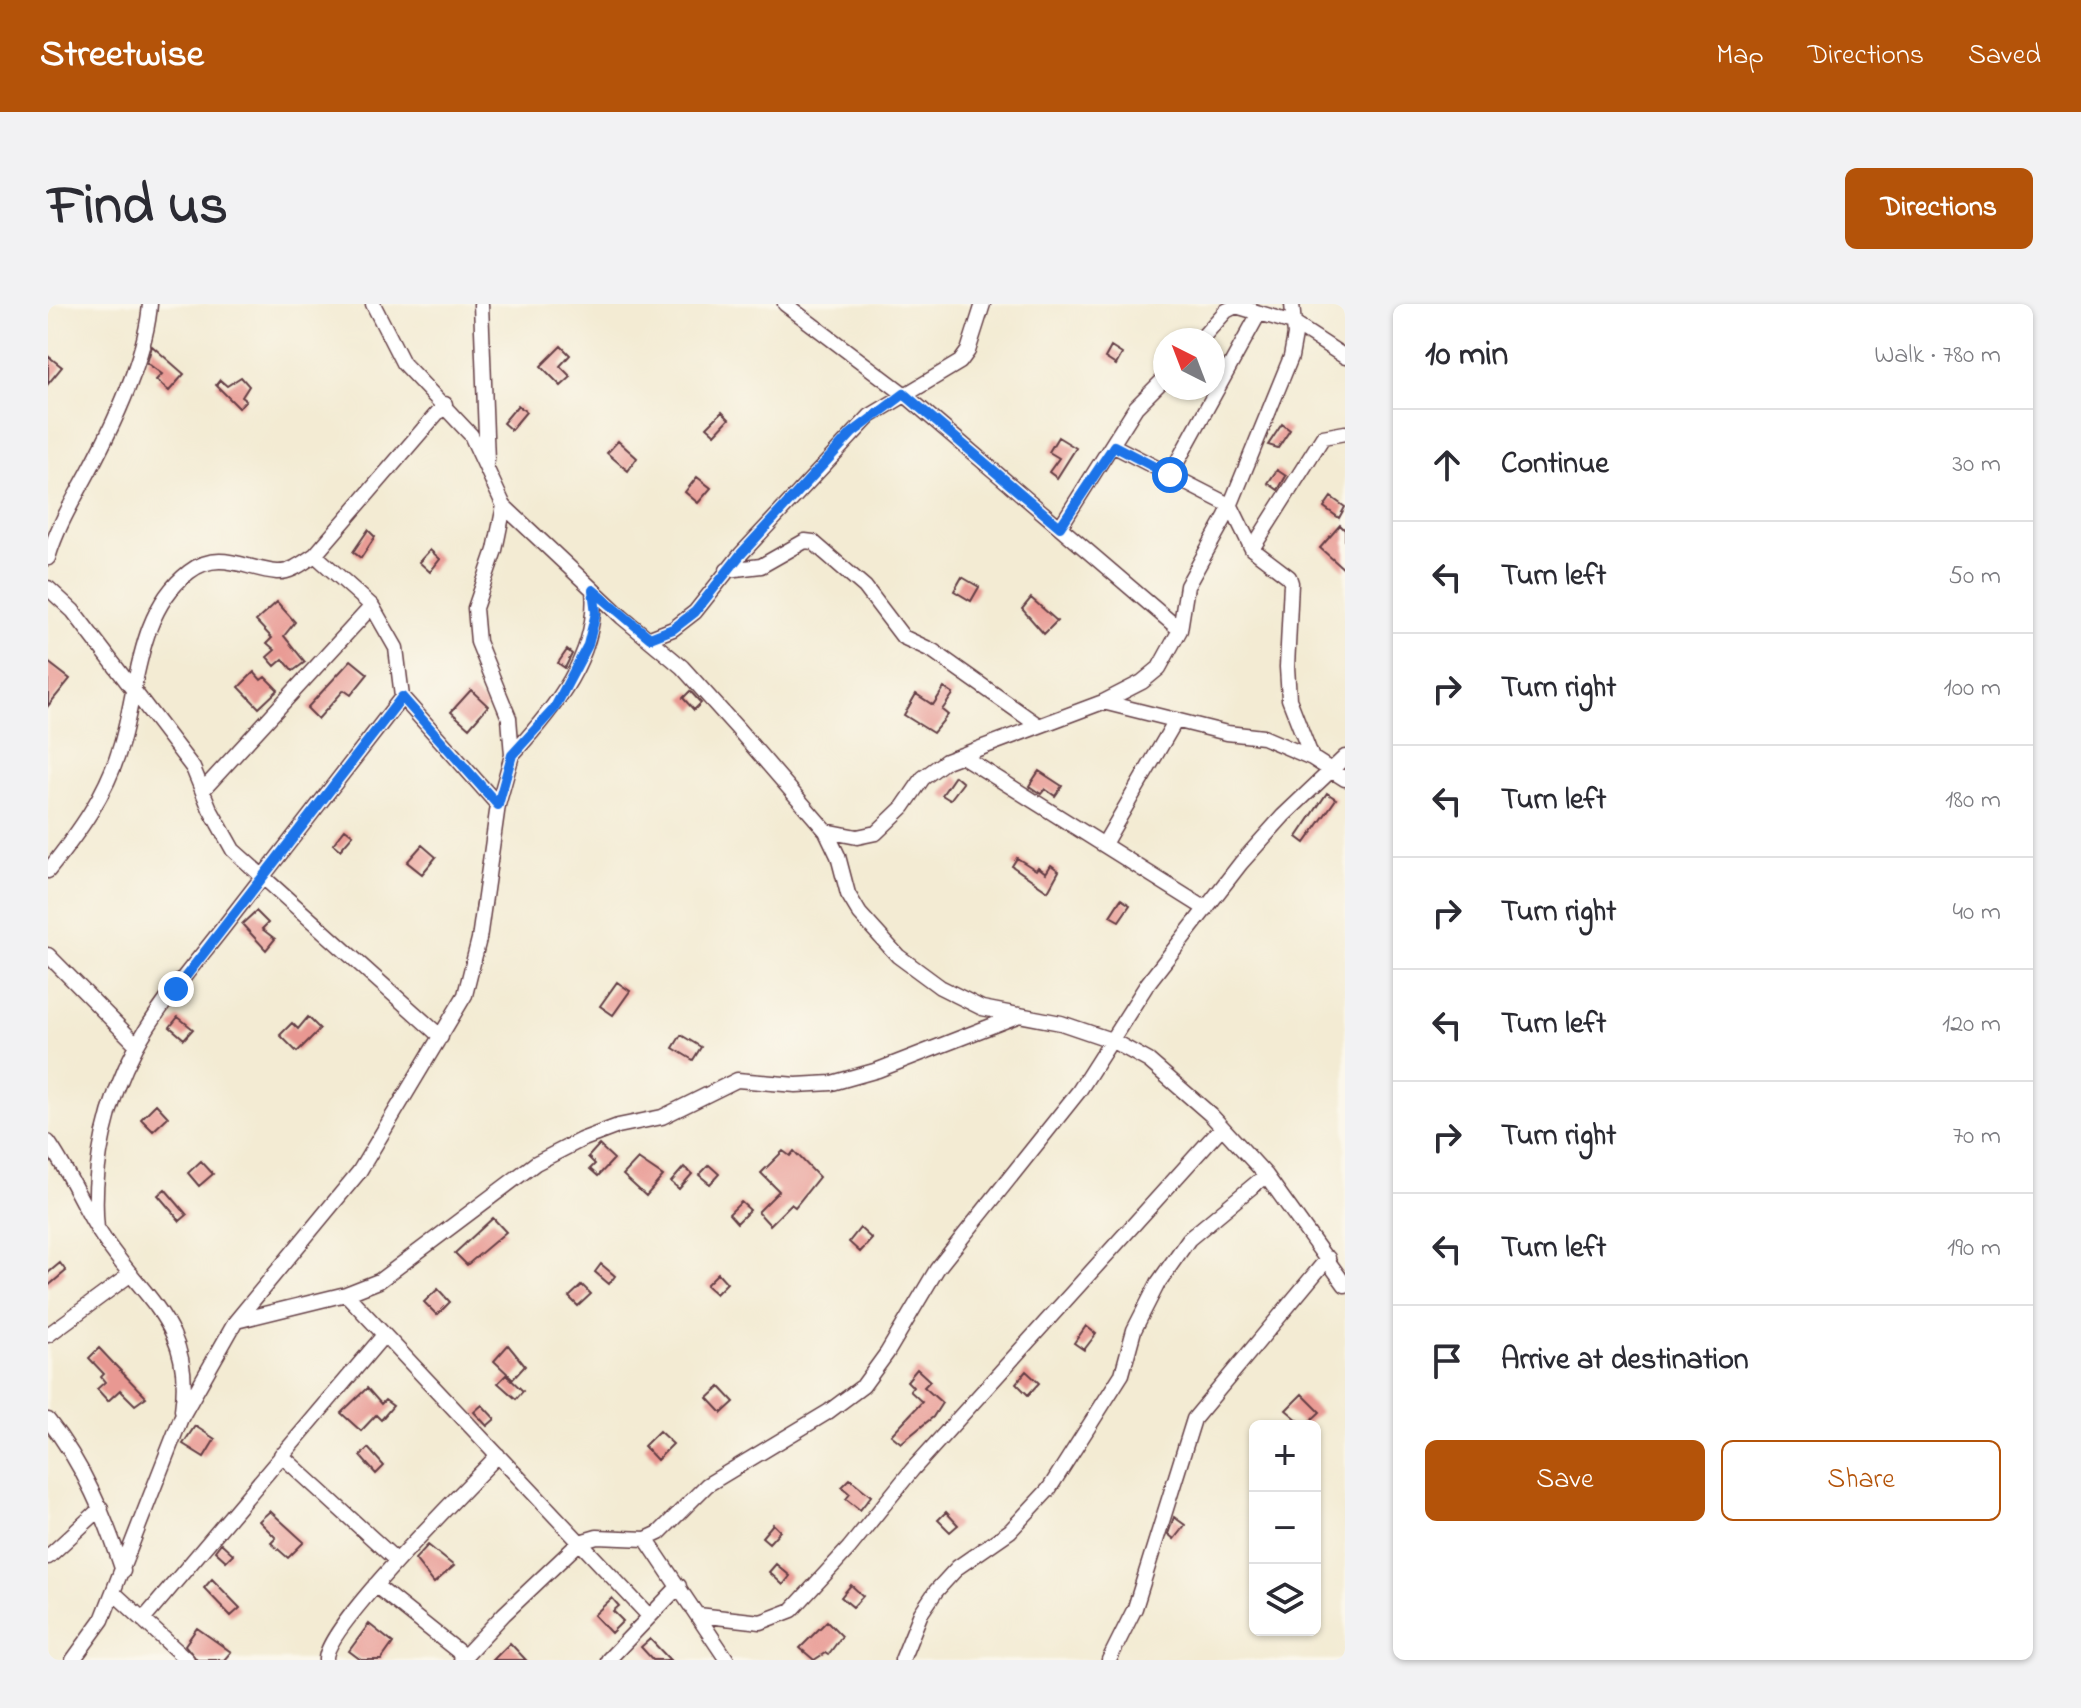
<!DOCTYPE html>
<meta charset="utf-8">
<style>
body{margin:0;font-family:"Indie Flower",sans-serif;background:#f2f2f3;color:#2b2b33}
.controls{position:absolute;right:24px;bottom:24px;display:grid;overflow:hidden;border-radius:12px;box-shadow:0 2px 6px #0004}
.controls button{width:72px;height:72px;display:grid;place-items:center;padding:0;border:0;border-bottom:2px solid #e1e1e2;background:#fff;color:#2b2b33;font:40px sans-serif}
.compass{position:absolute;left:1105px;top:24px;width:72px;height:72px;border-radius:50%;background:#fff;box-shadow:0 2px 6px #0004;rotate:318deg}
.stop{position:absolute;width:24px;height:24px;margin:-18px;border:6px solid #1a73e8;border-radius:50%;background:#fff}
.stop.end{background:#1a73e8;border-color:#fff;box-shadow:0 2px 8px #0008}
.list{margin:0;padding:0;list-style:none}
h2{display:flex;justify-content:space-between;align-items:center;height:104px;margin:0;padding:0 32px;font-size:34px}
h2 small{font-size:26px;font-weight:400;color:#7c7c81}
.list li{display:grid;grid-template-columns:52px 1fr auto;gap:24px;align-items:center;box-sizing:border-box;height:112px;padding:0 32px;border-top:2px solid #e1e1e2}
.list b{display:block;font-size:30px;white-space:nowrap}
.list em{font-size:26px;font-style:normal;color:#7c7c81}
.actions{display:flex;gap:16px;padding:24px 32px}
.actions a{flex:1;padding:18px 0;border:2px solid #b45309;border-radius:12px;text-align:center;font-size:28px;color:#b45309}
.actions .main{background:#b45309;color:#fff}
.icon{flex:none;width:44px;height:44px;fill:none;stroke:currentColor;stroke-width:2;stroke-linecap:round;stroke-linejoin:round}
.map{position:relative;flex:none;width:1297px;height:1356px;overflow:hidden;border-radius:12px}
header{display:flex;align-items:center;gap:48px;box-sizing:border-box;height:112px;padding:0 40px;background:#b45309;color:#fff}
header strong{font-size:38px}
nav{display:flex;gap:44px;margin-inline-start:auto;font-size:28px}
.intro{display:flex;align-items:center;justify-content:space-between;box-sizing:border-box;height:192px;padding:0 48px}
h1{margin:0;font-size:56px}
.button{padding:20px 36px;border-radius:12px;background:#b45309;color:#fff;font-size:28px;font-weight:700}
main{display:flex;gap:48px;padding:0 48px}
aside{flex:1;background:#fff;border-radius:12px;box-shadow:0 2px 6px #0004}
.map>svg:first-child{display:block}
</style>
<header>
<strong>Streetwise</strong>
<nav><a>Map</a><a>Directions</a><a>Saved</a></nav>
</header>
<div class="intro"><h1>Find us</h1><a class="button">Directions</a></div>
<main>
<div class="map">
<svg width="1297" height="1356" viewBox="0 0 1297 1356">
<rect width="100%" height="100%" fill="#fbf7ec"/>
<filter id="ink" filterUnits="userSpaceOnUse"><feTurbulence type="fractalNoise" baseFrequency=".0125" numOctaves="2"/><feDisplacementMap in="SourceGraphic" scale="16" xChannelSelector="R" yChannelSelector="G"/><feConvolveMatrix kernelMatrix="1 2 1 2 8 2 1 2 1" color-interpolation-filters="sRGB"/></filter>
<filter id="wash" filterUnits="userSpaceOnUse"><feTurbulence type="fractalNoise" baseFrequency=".006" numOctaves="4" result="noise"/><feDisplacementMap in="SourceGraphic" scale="32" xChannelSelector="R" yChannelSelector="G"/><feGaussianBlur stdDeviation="1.8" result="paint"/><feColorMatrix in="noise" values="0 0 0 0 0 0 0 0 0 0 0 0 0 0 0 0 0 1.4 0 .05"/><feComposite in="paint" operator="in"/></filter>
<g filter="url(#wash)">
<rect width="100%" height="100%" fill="#f3ebd3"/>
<g id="blocks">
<path fill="#e89892" d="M104 42 136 70 121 87 108 76 114 70 99 59Z
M513 42 522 51 512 62 523 73 513 82 493 62Z
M1063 43 1074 50 1068 61 1057 54Z
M0 52 14 63 0 80Z
M193 73 201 82 194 93 198 96 191 104 168 81 172 76 179 82Z
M470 101 478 108 463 126 455 119Z
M674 108 681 115 667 130 659 123Z
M1234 120 1242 126 1230 144 1220 141Z
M1010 133 1028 144 1009 174 1001 168 1011 154 1001 148Z
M570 137 589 154 580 167 559 149Z
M1229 166 1238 172 1230 186 1220 179Z
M649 173 663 184 650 199 637 188Z
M1283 193 1297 203 1291 214 1276 203Z
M1292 221 1297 226V266L1272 244Z
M320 226 327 233 313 254 305 248Z
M382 246 392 255 382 268 371 258Z
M914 273 931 283 923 297 906 287Z
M983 294 1009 317 996 330 974 305Z
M229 298 247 318 236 332 257 358 245 367 235 355 227 362 219 353 227 346 219 339 224 334 208 317Z
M519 346 524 350 517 364 510 359Z
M303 356 320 370 303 391 296 386 270 415 259 404Z
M0 358 22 375 0 402Z
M206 368 213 376 217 373 230 386 211 404 191 383Z
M896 384 905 390 894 406 900 411 885 429 856 411 868 390 885 401Z
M423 386 440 402 421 424 403 408Z
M642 387 653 399 646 406 635 394Z
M991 467 1014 482 1007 492 997 485 993 490 981 482Z
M907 472 915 479 902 496 894 491Z
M1279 489 1288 495 1257 539 1249 533Z
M297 525 305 531 292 546 285 540Z
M374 541 388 553 374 570 359 558Z
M969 554 988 566 990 563 998 569 1003 561 1011 567 1000 587 964 562Z
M1073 595 1082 601 1071 617 1062 612Z
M208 607 220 619 214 625 227 635 218 646 194 620Z
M569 678 582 687 565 711 552 702Z
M130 713 145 725 136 735 122 723Z
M260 713 272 725 249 748 232 731 244 719 250 725Z
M633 731 653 743 645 756 625 744Z
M108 800 120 813 105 827 93 815Z
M551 841 566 855 550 872 542 865 547 860 540 853Z
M735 847 742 852 746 847 771 873 747 903 743 900 722 921 710 908 731 887 713 869Z
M590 855 615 872 598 892 575 871Z
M153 857 165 870 151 882 140 869Z
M661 861 671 870 662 880 651 871Z
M636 863 644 870 631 885 623 878Z
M117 885 139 911 132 917 110 891Z
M693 898 702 906 689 919 681 910Z
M445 914 458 928 419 961 407 949Z
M812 924 824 935 812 948 801 938Z
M12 959 18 967 0 982V969Z
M553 960 567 972 561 980 547 968Z
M670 969 679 979 668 990 658 981Z
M534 981 543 990 530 1002 521 993Z
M390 985 402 998 389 1011 376 998Z
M1038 1022 1048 1030 1036 1046 1026 1039Z
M460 1041 477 1062 465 1075 446 1057Z
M51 1044 66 1060 98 1093 87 1101 72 1086 60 1097 49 1085 57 1078 53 1073 56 1070 41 1054Z
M869 1065 882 1077 876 1083 894 1099 885 1113 853 1139 843 1131 874 1098 862 1087 865 1083 859 1077Z
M978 1067 991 1079 980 1091 968 1079Z
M458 1071 475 1087 468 1095 450 1079Z
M672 1083 686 1098 674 1109 660 1094Z
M319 1084 333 1100 337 1096 345 1102 333 1116 328 1111 313 1127 293 1109Z
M1254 1090 1272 1108 1257 1122 1238 1106Z
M434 1101 447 1115 439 1122 426 1108Z
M147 1122 167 1135 156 1153 135 1140Z
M611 1127 625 1140 609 1156 596 1142Z
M320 1144 336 1162 328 1170 312 1152Z
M802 1175 823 1192 812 1206 798 1195 802 1190 794 1183Z
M222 1207 256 1238 240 1254 223 1239 228 1234 211 1217Z
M898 1208 910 1221 902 1228 890 1216Z
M1126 1213 1137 1221 1126 1235 1120 1230Z
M725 1220 732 1227 721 1239 714 1233Z
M173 1239 185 1250 178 1257 167 1247Z
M380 1241 406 1262 386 1279 367 1255Z
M728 1260 742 1272 735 1281 721 1268Z
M164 1275 192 1304 183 1312 156 1284Z
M803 1281 815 1292 805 1303 793 1293Z
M564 1294 571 1302 565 1307 575 1317 563 1329 546 1311Z
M779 1317 794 1332 780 1351 777 1349 766 1356 752 1344Z
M321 1320 345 1339 333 1356H313L301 1347Z
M149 1324 183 1348 176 1356H149L137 1341Z
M602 1335 622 1356H605L593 1343Z
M462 1339 478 1356H445Z"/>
</g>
</g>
<g filter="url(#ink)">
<use href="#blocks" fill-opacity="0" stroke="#633e44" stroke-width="2"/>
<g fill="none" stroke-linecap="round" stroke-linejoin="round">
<g stroke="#633e44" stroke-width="17">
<path id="street" d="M325 0 355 59 423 131 456 202 574 313 634 363 689 424 778 527 790 552 800 590 812 610 850 652 892 683 934 704 1013 719 1063 736 1101 757 1163 811 1218 871 1297 981
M433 0 439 157
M737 0 856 90 1132 326
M1152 36 1178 7 1188 2 1245 19 1297 53
M1066 142 1183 202 1204 245 1241 273 1243 279 1239 363 1241 395 1264 454
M1122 171 1210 11
M1012 223 1088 103 1117 74
M1204 245 1275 133 1297 129
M267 251 324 302 348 344 354 393 450 501
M0 254C9 223 25 197 40 169 65 122 98 54 102 0
M679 266 713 262 757 237 765 238 817 283 855 333 885 347 991 422
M0 284 25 307 145 464 162 505 185 546 393 733
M602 334 625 325 647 308 693 250 822 112 912 58 920 47 935 0
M1055 398 1179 429 1215 433 1264 454 1297 475
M464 451C506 405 551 351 545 286
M914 452 1158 605
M155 486 324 302
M778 527 809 533 828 529 855 503 875 474 898 457 1055 398 1094 378 1111 364 1132 326 1139 282 1178 212 1243 53 1247 31 1244 0
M1056 540 1128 416
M0 567C31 528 59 490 73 441 90 384 89 308 141 268 171 245 197 265 229 268 243 269 256 258 267 251L397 100
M0 651 89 741
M0 838C19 865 32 896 49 924 89 991 147 1017 134 1106
M49 925C43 864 59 797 88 743 112 699 148 659 178 620 237 544 295 468 354 393
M298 990 601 1312
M188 1017 298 990 331 977 488 859 533 836 570 822 614 813 689 776 748 781 784 779 830 766 969 712
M0 1031 83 970
M0 1116C36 1161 57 1213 75 1267
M233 1151 349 1257
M598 1235 679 1356
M0 1253 53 1204
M327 1281 416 1352
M66 1289 139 1356
M650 1311 713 1318 744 1306 801 1244 864 1166 1174 823
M95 1316 336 1031
M25 1356 54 1316 133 1114 188 1017 311 868 417 691 431 635 450 501 464 451 461 414 430 338 427 304 447 246 456 202
M278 1356C275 1325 422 1181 450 1151
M413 1356 456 1310 532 1238 549 1233 598 1235 611 1229 659 1181 780 1108 815 1082 839 1049 889 965 1031 787 1100 679 1193 559 1235 512 1297 453
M560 1356 631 1282
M854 1356 873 1309 888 1287 910 1263 962 1227 1001 1185 1074 1070 1086 1026 1110 979 1141 935 1218 871
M1061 1356 1087 1304 1146 1115 1280 954"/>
</g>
<use href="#street" stroke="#fff" stroke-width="14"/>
</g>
</g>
<g fill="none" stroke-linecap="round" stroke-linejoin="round" filter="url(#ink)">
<path stroke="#1a73e8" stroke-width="10" d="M128 685 354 393 450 501 464 451 506 405 540 341 548 309 545 286 602 334 625 325 647 308 693 250 804 129 856 90 1012 223 1066 142 1122 171"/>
</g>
</svg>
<div class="controls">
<button>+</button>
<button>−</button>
<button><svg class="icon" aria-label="layers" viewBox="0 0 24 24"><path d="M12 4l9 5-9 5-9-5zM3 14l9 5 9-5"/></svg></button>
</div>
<svg class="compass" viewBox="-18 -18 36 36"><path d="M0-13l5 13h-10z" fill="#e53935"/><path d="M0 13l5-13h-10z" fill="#7c7c81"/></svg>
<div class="stop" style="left:1122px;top:171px"></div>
<div class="stop end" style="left:128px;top:685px"></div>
</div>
<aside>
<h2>10 min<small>Walk · 780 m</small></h2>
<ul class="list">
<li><svg class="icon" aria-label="ahead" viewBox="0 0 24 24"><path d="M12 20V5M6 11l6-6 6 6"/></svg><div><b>Continue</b></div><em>30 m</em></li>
<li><svg class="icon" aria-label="left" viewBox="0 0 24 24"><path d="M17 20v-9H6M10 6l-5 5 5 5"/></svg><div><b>Turn left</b></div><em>50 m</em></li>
<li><svg class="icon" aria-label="right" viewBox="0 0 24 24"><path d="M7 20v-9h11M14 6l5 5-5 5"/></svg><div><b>Turn right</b></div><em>100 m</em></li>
<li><svg class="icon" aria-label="left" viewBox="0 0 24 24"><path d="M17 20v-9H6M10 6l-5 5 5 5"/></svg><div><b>Turn left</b></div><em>180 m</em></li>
<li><svg class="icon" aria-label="right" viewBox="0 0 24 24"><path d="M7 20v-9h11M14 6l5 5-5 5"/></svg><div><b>Turn right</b></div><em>40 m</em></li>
<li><svg class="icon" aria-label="left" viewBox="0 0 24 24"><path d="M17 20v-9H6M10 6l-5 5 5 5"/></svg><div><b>Turn left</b></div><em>120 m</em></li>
<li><svg class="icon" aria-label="right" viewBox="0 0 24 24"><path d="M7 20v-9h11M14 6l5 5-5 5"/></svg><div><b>Turn right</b></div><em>70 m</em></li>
<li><svg class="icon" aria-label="left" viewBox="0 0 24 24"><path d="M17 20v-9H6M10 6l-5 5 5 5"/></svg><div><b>Turn left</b></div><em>190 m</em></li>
<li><svg class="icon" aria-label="arrive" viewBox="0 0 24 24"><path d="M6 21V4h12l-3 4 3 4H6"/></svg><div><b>Arrive at destination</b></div></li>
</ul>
<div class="actions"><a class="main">Save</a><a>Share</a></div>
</aside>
</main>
